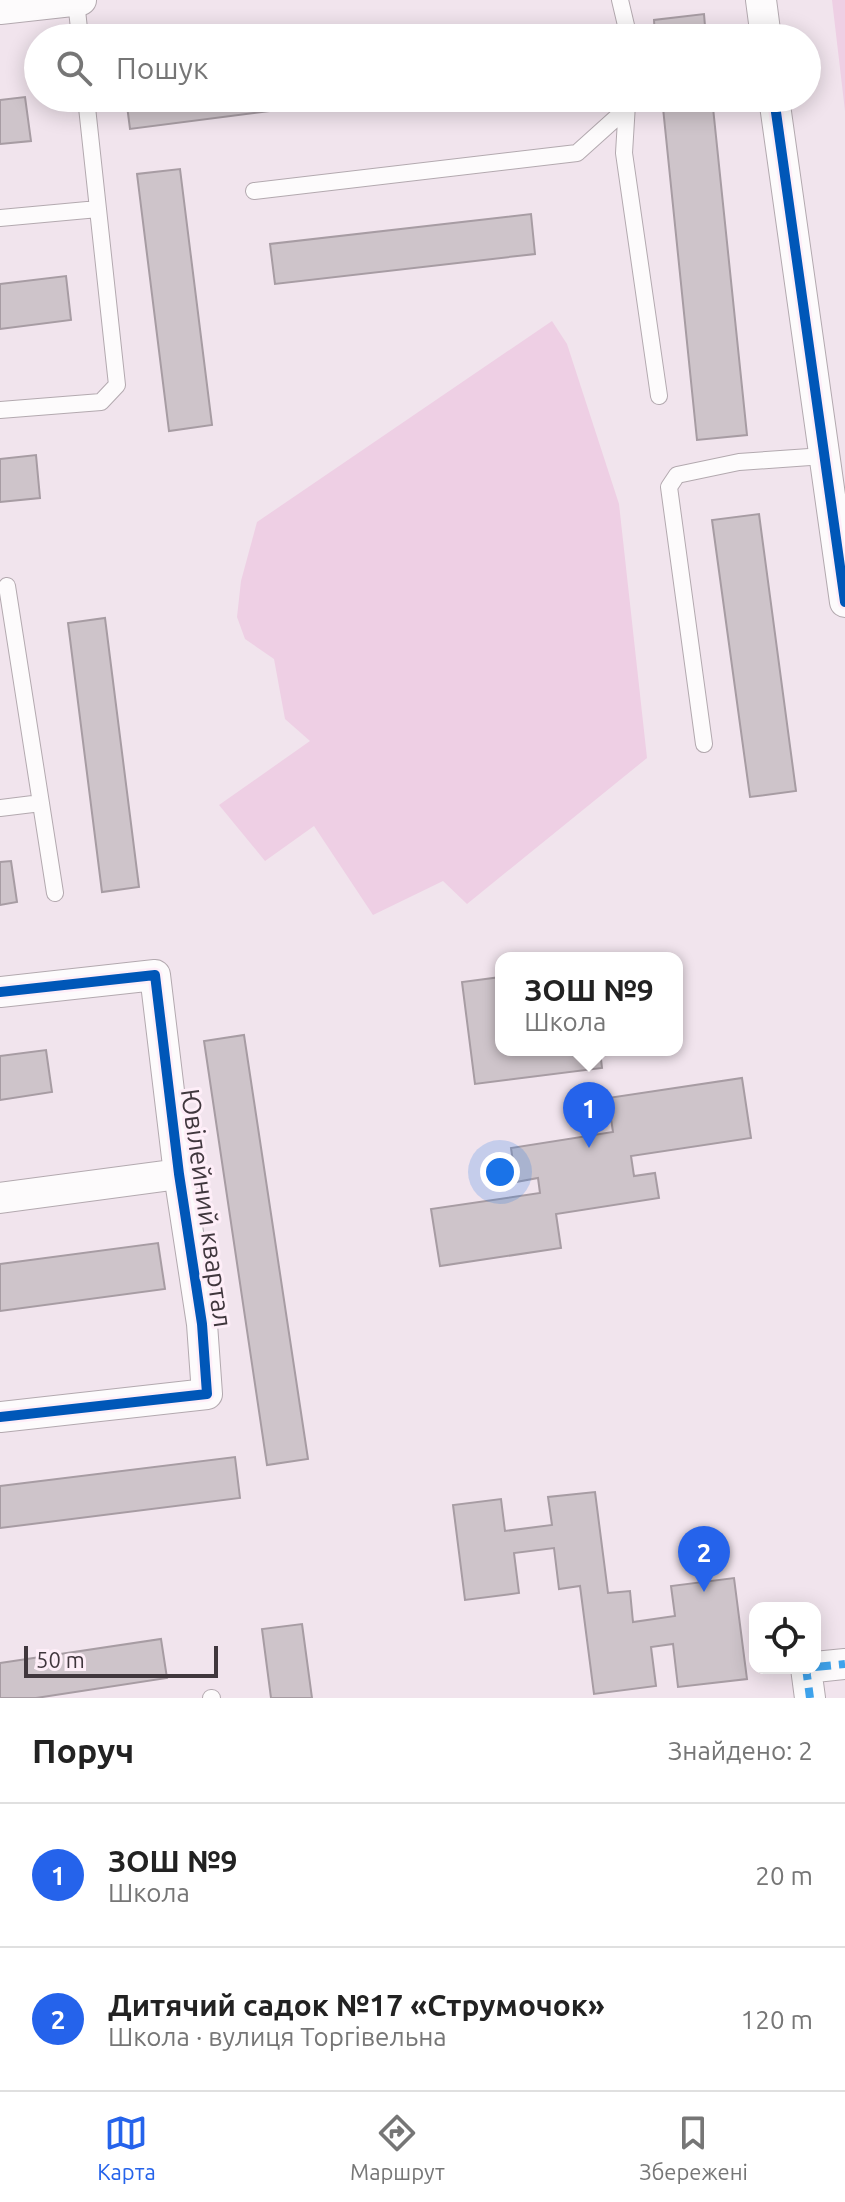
<!DOCTYPE html>
<html lang="uk">
<meta charset="utf-8">
<style>
body{margin:0;font-family:Ubuntu,sans-serif;background:#f6f6f6;color:#222}
.controls{position:absolute;right:24px;bottom:24px;display:grid;overflow:hidden;border-radius:16px;box-shadow:0 4px 20px #0003}
.controls button{width:72px;height:72px;display:grid;place-items:center;padding:0;border:0;border-bottom:2px solid #e0e0e0;background:#fff;color:#222;font:40px sans-serif}
.scale{position:absolute;left:24px;bottom:20px;width:194px;box-sizing:border-box;padding-left:8px;border:4px solid #40373d;border-top:0;font-size:22px;line-height:28px;white-space:nowrap;color:#40373d;-webkit-text-stroke:6px #feeef8;paint-order:stroke}
.you{position:absolute;left:500px;top:1172px;width:28px;height:28px;margin:-20px;border:6px solid #fff;border-radius:50%;background:#1a73e8;box-shadow:0 0 0 12px #1a73e833}
.badge{display:grid;place-items:center;width:52px;height:52px;border-radius:50%;background:#2563eb;color:#fff;font-size:26px;font-weight:700}
.pin{position:absolute;translate:-50% -66px;filter:drop-shadow(0 2px 4px #0008)}
.pin::after{content:'';position:absolute;top:42px;width:28px;height:24px;background:inherit;clip-path:polygon(0 0,100% 0,50% 100%)}
.popup{position:absolute;left:495px;top:952px;width:188px;height:104px;box-sizing:border-box;display:grid;place-content:center;border-radius:16px;background:#fff;filter:drop-shadow(0 2px 6px #0005);font-size:26px;white-space:nowrap;color:#767676}
.popup b{font-size:30px;color:#222}
.popup::after{content:'';position:absolute;left:50%;top:100%;margin-left:-16px;border:16px solid transparent;border-top-color:#fff}
.list{margin:0;padding:0;list-style:none}
h2{display:flex;justify-content:space-between;align-items:center;height:104px;margin:0;padding:0 32px;font-size:34px}
h2 small{font-size:26px;font-weight:400;color:#767676}
.list li{display:grid;grid-template-columns:52px 1fr auto;gap:24px;align-items:center;box-sizing:border-box;height:144px;padding:0 32px;border-top:2px solid #e0e0e0}
.list b{display:block;font-size:30px;white-space:nowrap}
.list p{margin:0;font-size:26px;white-space:nowrap;color:#767676}
.list em{font-size:26px;font-style:normal;color:#767676}
.icon{flex:none;width:44px;height:44px;fill:none;stroke:currentColor;stroke-width:2;stroke-linecap:round;stroke-linejoin:round}
.map{position:relative;flex:none;width:845px;height:1698px;overflow:hidden}
.search{position:absolute;background:#fff;box-shadow:0 4px 20px #0003;left:24px;right:24px;top:24px;height:88px;display:flex;align-items:center;gap:20px;box-sizing:border-box;padding:0 28px;border-radius:44px;color:#767676;font-size:30px}
.sheet{height:392px;background:#fff}
nav{display:flex;justify-content:space-around;align-items:center;box-sizing:border-box;height:112px;border-top:2px solid #e0e0e0;background:#fff;font-size:22px;color:#767676}
nav a{display:grid;justify-items:center;gap:4px}
nav .on{color:#2563eb}
.map>svg:first-child{display:block}
</style>
<div class="map">
<svg width="845" height="1698" viewBox="0 0 845 1698">
<rect width="100%" height="100%" fill="#f1e4ed"/>
<path fill="#eecfe4" d="M832 0H845V111Z
M552 321 567 344 619 504 647 758 467 904 443 881 373 915 314 826 265 861 219 805 310 741 285 719 274 659 245 639 237 617 241 581 257 522Z"/>
<path fill="#cec4ca" stroke="#a79ca3" stroke-width="2" d="M704 14 706 38H655L654 20Z
M589 26 590 38H494Z
M25 97 31 141 0 144V100Z
M126 98H372L130 129Z
M662 98H712L747 435 697 440Z
M180 169 212 425 169 431 137 174Z
M531 214 535 254 275 284 270 244Z
M66 276 71 320 0 329V284Z
M36 455 40 498 0 502V459Z
M759 514 796 791 750 797 712 520Z
M105 618 139 887 102 892 68 623Z
M11 861 17 902 0 905V862Z
M501 977V1050H600L602 1068 475 1084 462 982Z
M244 1035 308 1459 267 1465 204 1041Z
M46 1050 52 1092 0 1100V1056Z
M742 1078 751 1138 631 1156 634 1176 655 1173 659 1198 556 1214 561 1248 440 1266 431 1209 540 1193 538 1178 516 1182 511 1148 613 1132 608 1098Z
M158 1243 165 1289 0 1311V1264Z
M235 1457 240 1498 0 1528V1486Z
M595 1492 608 1593 630 1591 633 1622 675 1616 671 1586 734 1578 747 1679 678 1687 673 1644 651 1647 656 1686 594 1694 580 1586 559 1589 554 1548 514 1553 519 1593 465 1600 453 1505 501 1499 505 1531 552 1525 548 1497Z
M302 1624 312 1698H271L262 1629Z
M161 1639 167 1678 36 1698H0V1663Z"/>
<g fill="none" stroke-linecap="round" stroke-linejoin="round">
<g stroke="#b3a9af" stroke-width="18">
<path id="service" d="M620 0 629 38
M76 1 80 38
M627 104 624 153 659 396
M254 191 577 153 627 108
M0 218 98 209
M0 410 101 402 117 385 86 98
M7 586 55 893
M704 744 669 487 677 475 739 462 824 456
M0 808 41 803
M211 1698H212"/>
</g>
<g stroke="#b3a9af" stroke-width="32">
<path id="minor" d="M761 0 766 38
M0 9 81 0
M774 98 845 602
M0 992 155 975 179 1174 202 1324 207 1394 0 1417
M0 1198 179 1174
M815 1667 845 1664
M810 1668H806L810 1698"/>
</g>
<use href="#service" stroke="#fdfbfc" stroke-width="16"/>
<use href="#minor" stroke="#fdfbfc" stroke-width="30"/>
<path stroke="#3fa3ec" stroke-width="8" stroke-dasharray="16 8" stroke-linecap="butt" d="M815 1667 845 1664
M810 1668H806L810 1698"/>
<g stroke="#feeef8" stroke-width="15">
<path id="cycleway" d="M774 98 845 602
M0 992 155 975 179 1174 202 1324 207 1394 0 1417"/>
</g>
<use href="#cycleway" stroke="#0057b8" stroke-width="10"/>
</g>
<g text-anchor="middle" dominant-baseline="central" stroke-width="6" stroke-linejoin="round" paint-order="stroke">
<g font-size="26" fill="#40373d" stroke="#feeef8">
<text transform="translate(207 1208) rotate(82)">Ювілейний квартал</text>
</g>
</g>
</svg>
<div class="controls">
<button><svg class="icon" aria-label="locate" viewBox="0 0 24 24"><circle cx="12" cy="12" r="6"/><path d="M12 2v4M12 18v4M2 12h4M18 12h4"/></svg></button>
</div>
<div class="scale">50 m</div>
<div class="you"></div>
<div class="pin badge" style="left:589px;top:1148px">1</div>
<div class="popup"><b>ЗОШ №9</b>Школа</div>
<div class="pin badge" style="left:704px;top:1592px">2</div>
<div class="search"><svg class="icon" aria-label="search" viewBox="0 0 24 24"><circle cx="10" cy="10" r="6"/><path d="M15 15l6 6"/></svg>Пошук</div>
</div>
<section class="sheet">
<h2>Поруч<small>Знайдено: 2</small></h2>
<ul class="list">
<li><span class="badge">1</span><div><b>ЗОШ №9</b><p>Школа</p></div><em>20 m</em></li>
<li><span class="badge">2</span><div><b>Дитячий садок №17 «Струмочок»</b><p>Школа · вулиця Торгівельна</p></div><em>120 m</em></li>
</ul>
</section>
<nav>
<a class="on"><svg class="icon" aria-label="map" viewBox="0 0 24 24"><path d="M3 6l6-2 6 2 6-2v14l-6 2-6-2-6 2zM9 4v14M15 6v14"/></svg>Карта</a>
<a><svg class="icon" aria-label="directions" viewBox="0 0 24 24"><path d="M12 3l9 9-9 9-9-9zM9 14v-3h6M13 9l2 2-2 2"/></svg>Маршрут</a>
<a><svg class="icon" aria-label="saved" viewBox="0 0 24 24"><path d="M7 4h10v16l-5-4-5 4z"/></svg>Збережені</a>
</nav>
